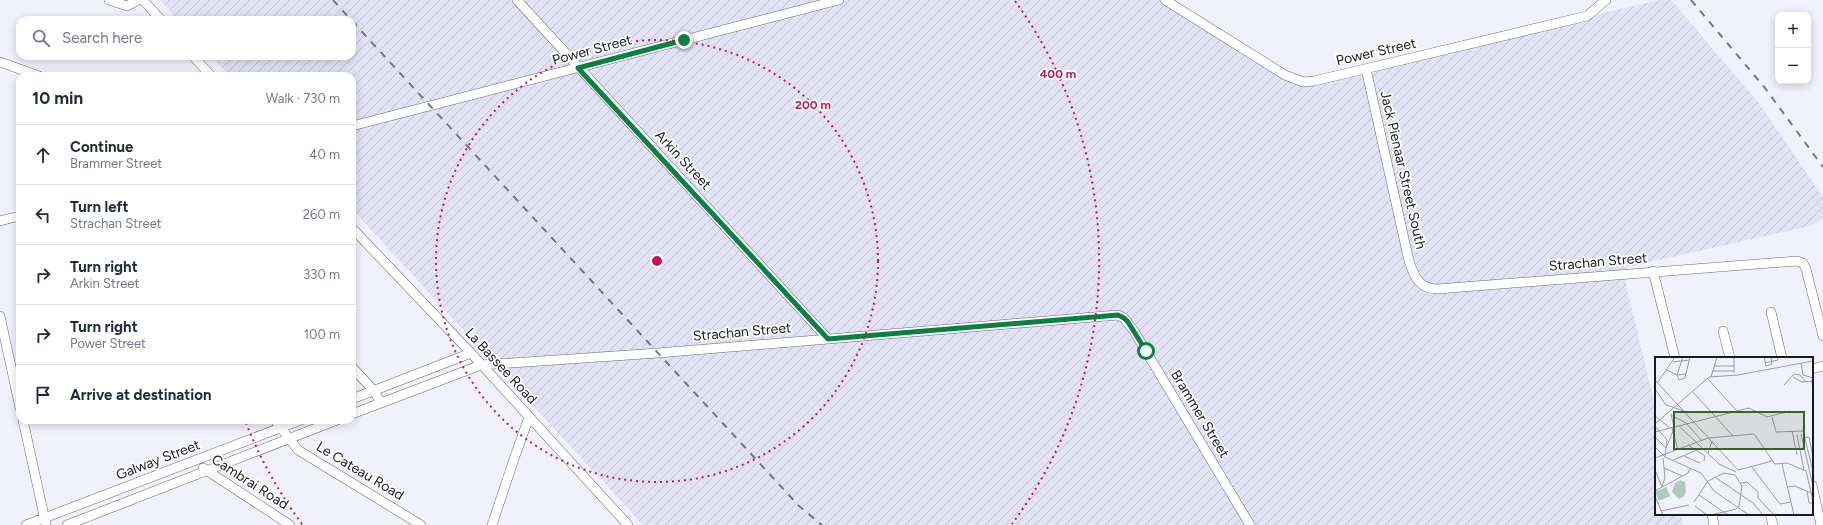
<!DOCTYPE html>
<meta charset="utf-8">
<style>
body{margin:0;font-family:Figtree,sans-serif;background:#f2f2f3;color:#1f2937}
.controls{position:absolute;right:12px;top:12px;display:grid;overflow:hidden;border-radius:8px;box-shadow:0 2px 10px #0003}
.controls button{width:36px;height:36px;display:grid;place-items:center;padding:0;border:0;border-bottom:1px solid #e0e1e3;background:#fff;color:#1f2937;font:20px sans-serif}
.stop{position:absolute;width:12px;height:12px;margin:-9px;border:3px solid #0b8043;border-radius:50%;background:#fff}
.stop.end{background:#0b8043;border-color:#fff;box-shadow:0 1px 4px #0008}
.list{margin:0;padding:0;list-style:none}
h2{display:flex;justify-content:space-between;align-items:center;height:52px;margin:0;padding:0 16px;font-size:17px}
h2 small{font-size:13px;font-weight:400;color:#747a83}
.list li{display:grid;grid-template-columns:26px 1fr auto;gap:12px;align-items:center;box-sizing:border-box;height:60px;padding:0 16px;border-top:1px solid #e0e1e3}
.list b{display:block;font-size:15px;white-space:nowrap}
.list p{margin:0;font-size:13px;white-space:nowrap;color:#747a83}
.list em{font-size:13px;font-style:normal;color:#747a83}
.icon{flex:none;width:22px;height:22px;fill:none;stroke:currentColor;stroke-width:2;stroke-linecap:round;stroke-linejoin:round}
.map{position:relative;flex:none;width:1823px;height:525px;overflow:hidden}
.search{position:absolute;background:#fff;box-shadow:0 2px 10px #0003;left:16px;top:16px;width:340px;height:44px;display:flex;align-items:center;gap:10px;box-sizing:border-box;padding:0 14px;border-radius:12px;color:#747a83;font-size:15px}
.panel{position:absolute;background:#fff;box-shadow:0 2px 10px #0003;left:16px;top:72px;width:340px;height:352px;border-radius:12px}
.map>svg:first-child{display:block}
</style>
<div class="map">
<svg width="1823" height="525" viewBox="0 0 1823 525">
<defs>
<pattern id="industrial-furrows" width="10" height="10" patternUnits="userSpaceOnUse"><rect width="10" height="10" fill="#e1e3f5"/><path d="M-1 1l2-2M0 10L10 0M9 11l2-2" fill="none" stroke="#c0c2d2"/></pattern>
</defs>
<rect width="100%" height="100%" fill="#f0f1fc"/>
<path fill="url(#industrial-furrows)" d="M160 0H1165L1304 81 1660 0H1671L1758 102 1823 197V217L1814 225 1628 267 1626 285 1656 410V514H1681L1683 525H643L352 209V76H230L211 56H352V20H178Z"/>
<g fill="none" stroke-linecap="round" stroke-linejoin="round">
<g stroke="#676871" stroke-width="10">
<path id="minor" d="M109 0 127 6 138 0
M143 0 161 20
M517 0 828 339
M1165 0 1285 75 1303 82 1314 81 1587 16 1606 0
M193 56 211 76
M0 62 39 76
M1366 69 1409 261C1414 276 1419 289 1437 289L1797 261 1803 263 1806 269 1823 336
M352 126 839 0
M0 221 20 216
M352 228 471 353 628 525
M1653 271 1675 358
M1771 312 1782 358
M0 316 20 408
M1723 331 1730 358
M352 367 374 391 381 403
M1812 369 1823 366
M352 399 471 353
M352 414 481 365 658 353 1118 315 1124 318 1134 331 1250 525
M23 420 46 525
M275 420 298 450 421 525
M203 468 290 525
M1812 485 1821 525
M1712 514 1714 525
M1770 514 1773 525
M26 525 301 420
M67 525 337 420
M492 525 514 459 529 417"/>
</g>
<use href="#minor" stroke="#fff" stroke-width="9"/>
<path stroke="#76777d" stroke-width="2" stroke-dasharray="7 7" stroke-linecap="butt" d="M333 0 351 20
M1691 0 1765 88 1823 167
M352 21 799 506 822 525"/>
</g>
<g fill="none" stroke-linecap="round" stroke-linejoin="round">
<path stroke="#0b8043" stroke-width="5" d="M684 40 578 68 828 339 1118 315 1124 318 1128 322 1146 351"/>
</g>
<g fill="none" stroke="#c2185b" stroke-width="2" stroke-dasharray="2 4">
<circle cx="657" cy="261" r="221"/>
<path d="M302 524A442 442 0 0 1 246 423M1015 1A442 442 0 0 1 1012 524"/>
</g>
<g text-anchor="middle" dominant-baseline="central" stroke-width="3.5" stroke-linejoin="round" paint-order="stroke">
<g font-size="14" fill="#191a1d" stroke="#fff">
<text transform="translate(592 50) rotate(-15)">Power Street</text>
<text transform="translate(1376 52) rotate(-13)">Power Street</text>
<text transform="translate(683 160) rotate(47)">Arkin Street</text>
<text transform="translate(1403 170) rotate(77)">Jack Pienaar Street South</text>
<text transform="translate(1598 262) rotate(-5)">Strachan Street</text>
<text transform="translate(742 332) rotate(-5)">Strachan Street</text>
<text transform="translate(501 366) rotate(47)">La Bassee Road</text>
<text transform="translate(1200 414) rotate(59)">Brammer Street</text>
<text transform="translate(158 460) rotate(-21)">Galway Street</text>
<text transform="translate(360 471) rotate(31)">Le Cateau Road</text>
<text transform="translate(250 482) rotate(33)">Cambrai Road</text>
</g>
</g>
<g transform="translate(1655 357)">
<rect width="158" height="158" fill="#f0f1fc"/>
<path d="M25 123 30 125 31 134 29 139 24 142 17 135 20 126ZM11 130 15 139 4 144 0 135Z" fill="#b1c9b9"/>
<path fill="none" stroke="#9a9ba3" stroke-width="1" d="M28 0 22 18 24 23 30 21 35 0M79 0V16M109 0 111 9 117 7 116 0M18 5 34 3M110 6 123 3 122 0M146 6 148 18 158 21M59 9H79M12 13 22 18 31 17M58 14H79M56 20 62 0M138 20 147 25 158 24M52 21 82 54M0 23 83 113M157 23 158 37M3 25 20 0M129 28 139 17 145 18 151 25M0 32 11 48 29 54M37 34 78 79M16 57 19 70M16 58 33 67M0 59 15 71M117 60 121 75 148 74 158 114M0 67 54 20 83 18 158 4M32 67 46 83M0 69 12 83 10 99M24 69 64 107 81 115M17 71 23 93M137 74 142 98M0 75 94 51 112 60 135 54M146 77 158 129M142 78 149 113M0 80 11 91M149 81 154 80 158 100M33 88 50 99 49 104M12 89 18 74M0 90 10 100 46 116 59 134 94 158M53 96 57 84M29 99 45 106M0 101 53 81 99 77 120 107 132 106 151 114 158 144M18 103 42 93M127 107 139 158M96 109 125 147 136 145M9 111 27 119M0 113 7 130M83 113 117 104M60 120 98 146 108 158M86 126 92 125 103 135V141M7 129 10 121 8 101M133 130 140 129 156 136M0 134 33 116 35 111M152 134 154 146H158M44 138 73 158M0 139 8 158M103 141 119 158M39 145 53 124 69 116 80 118 87 129 84 149 81 152 56 158M40 149 52 158M6 154 34 148"/>
<path fill="#3c6420" fill-opacity="0.15" stroke="#3c6420" stroke-width="2" d="M19 55H149V92H19Z"/>
<rect width="158" height="158" fill="none" stroke="#191a1d" stroke-width="2"/>
</g>
<circle cx="657" cy="261" r="6" fill="#c2185b" stroke="#fff" stroke-width="2"/>
<g font-size="12" text-anchor="middle" font-weight="bold" fill="#c2185b" stroke="#fff" stroke-width="3.5" stroke-linejoin="round" paint-order="stroke">
<text x="1058" y="78">400 m</text>
<text x="813" y="109">200 m</text>
</g>
</svg>
<div class="controls">
<button>+</button>
<button>−</button>
</div>
<div class="stop" style="left:1146px;top:351px"></div>
<div class="stop end" style="left:684px;top:40px"></div>
<div class="search"><svg class="icon" aria-label="search" viewBox="0 0 24 24"><circle cx="10" cy="10" r="6"/><path d="M15 15l6 6"/></svg>Search here</div>
<section class="panel">
<h2>10 min<small>Walk · 730 m</small></h2>
<ul class="list">
<li><svg class="icon" aria-label="ahead" viewBox="0 0 24 24"><path d="M12 20V5M6 11l6-6 6 6"/></svg><div><b>Continue</b><p>Brammer Street</p></div><em>40 m</em></li>
<li><svg class="icon" aria-label="left" viewBox="0 0 24 24"><path d="M17 20v-9H6M10 6l-5 5 5 5"/></svg><div><b>Turn left</b><p>Strachan Street</p></div><em>260 m</em></li>
<li><svg class="icon" aria-label="right" viewBox="0 0 24 24"><path d="M7 20v-9h11M14 6l5 5-5 5"/></svg><div><b>Turn right</b><p>Arkin Street</p></div><em>330 m</em></li>
<li><svg class="icon" aria-label="right" viewBox="0 0 24 24"><path d="M7 20v-9h11M14 6l5 5-5 5"/></svg><div><b>Turn right</b><p>Power Street</p></div><em>100 m</em></li>
<li><svg class="icon" aria-label="arrive" viewBox="0 0 24 24"><path d="M6 21V4h12l-3 4 3 4H6"/></svg><div><b>Arrive at destination</b></div></li>
</ul>
</section>
</div>
